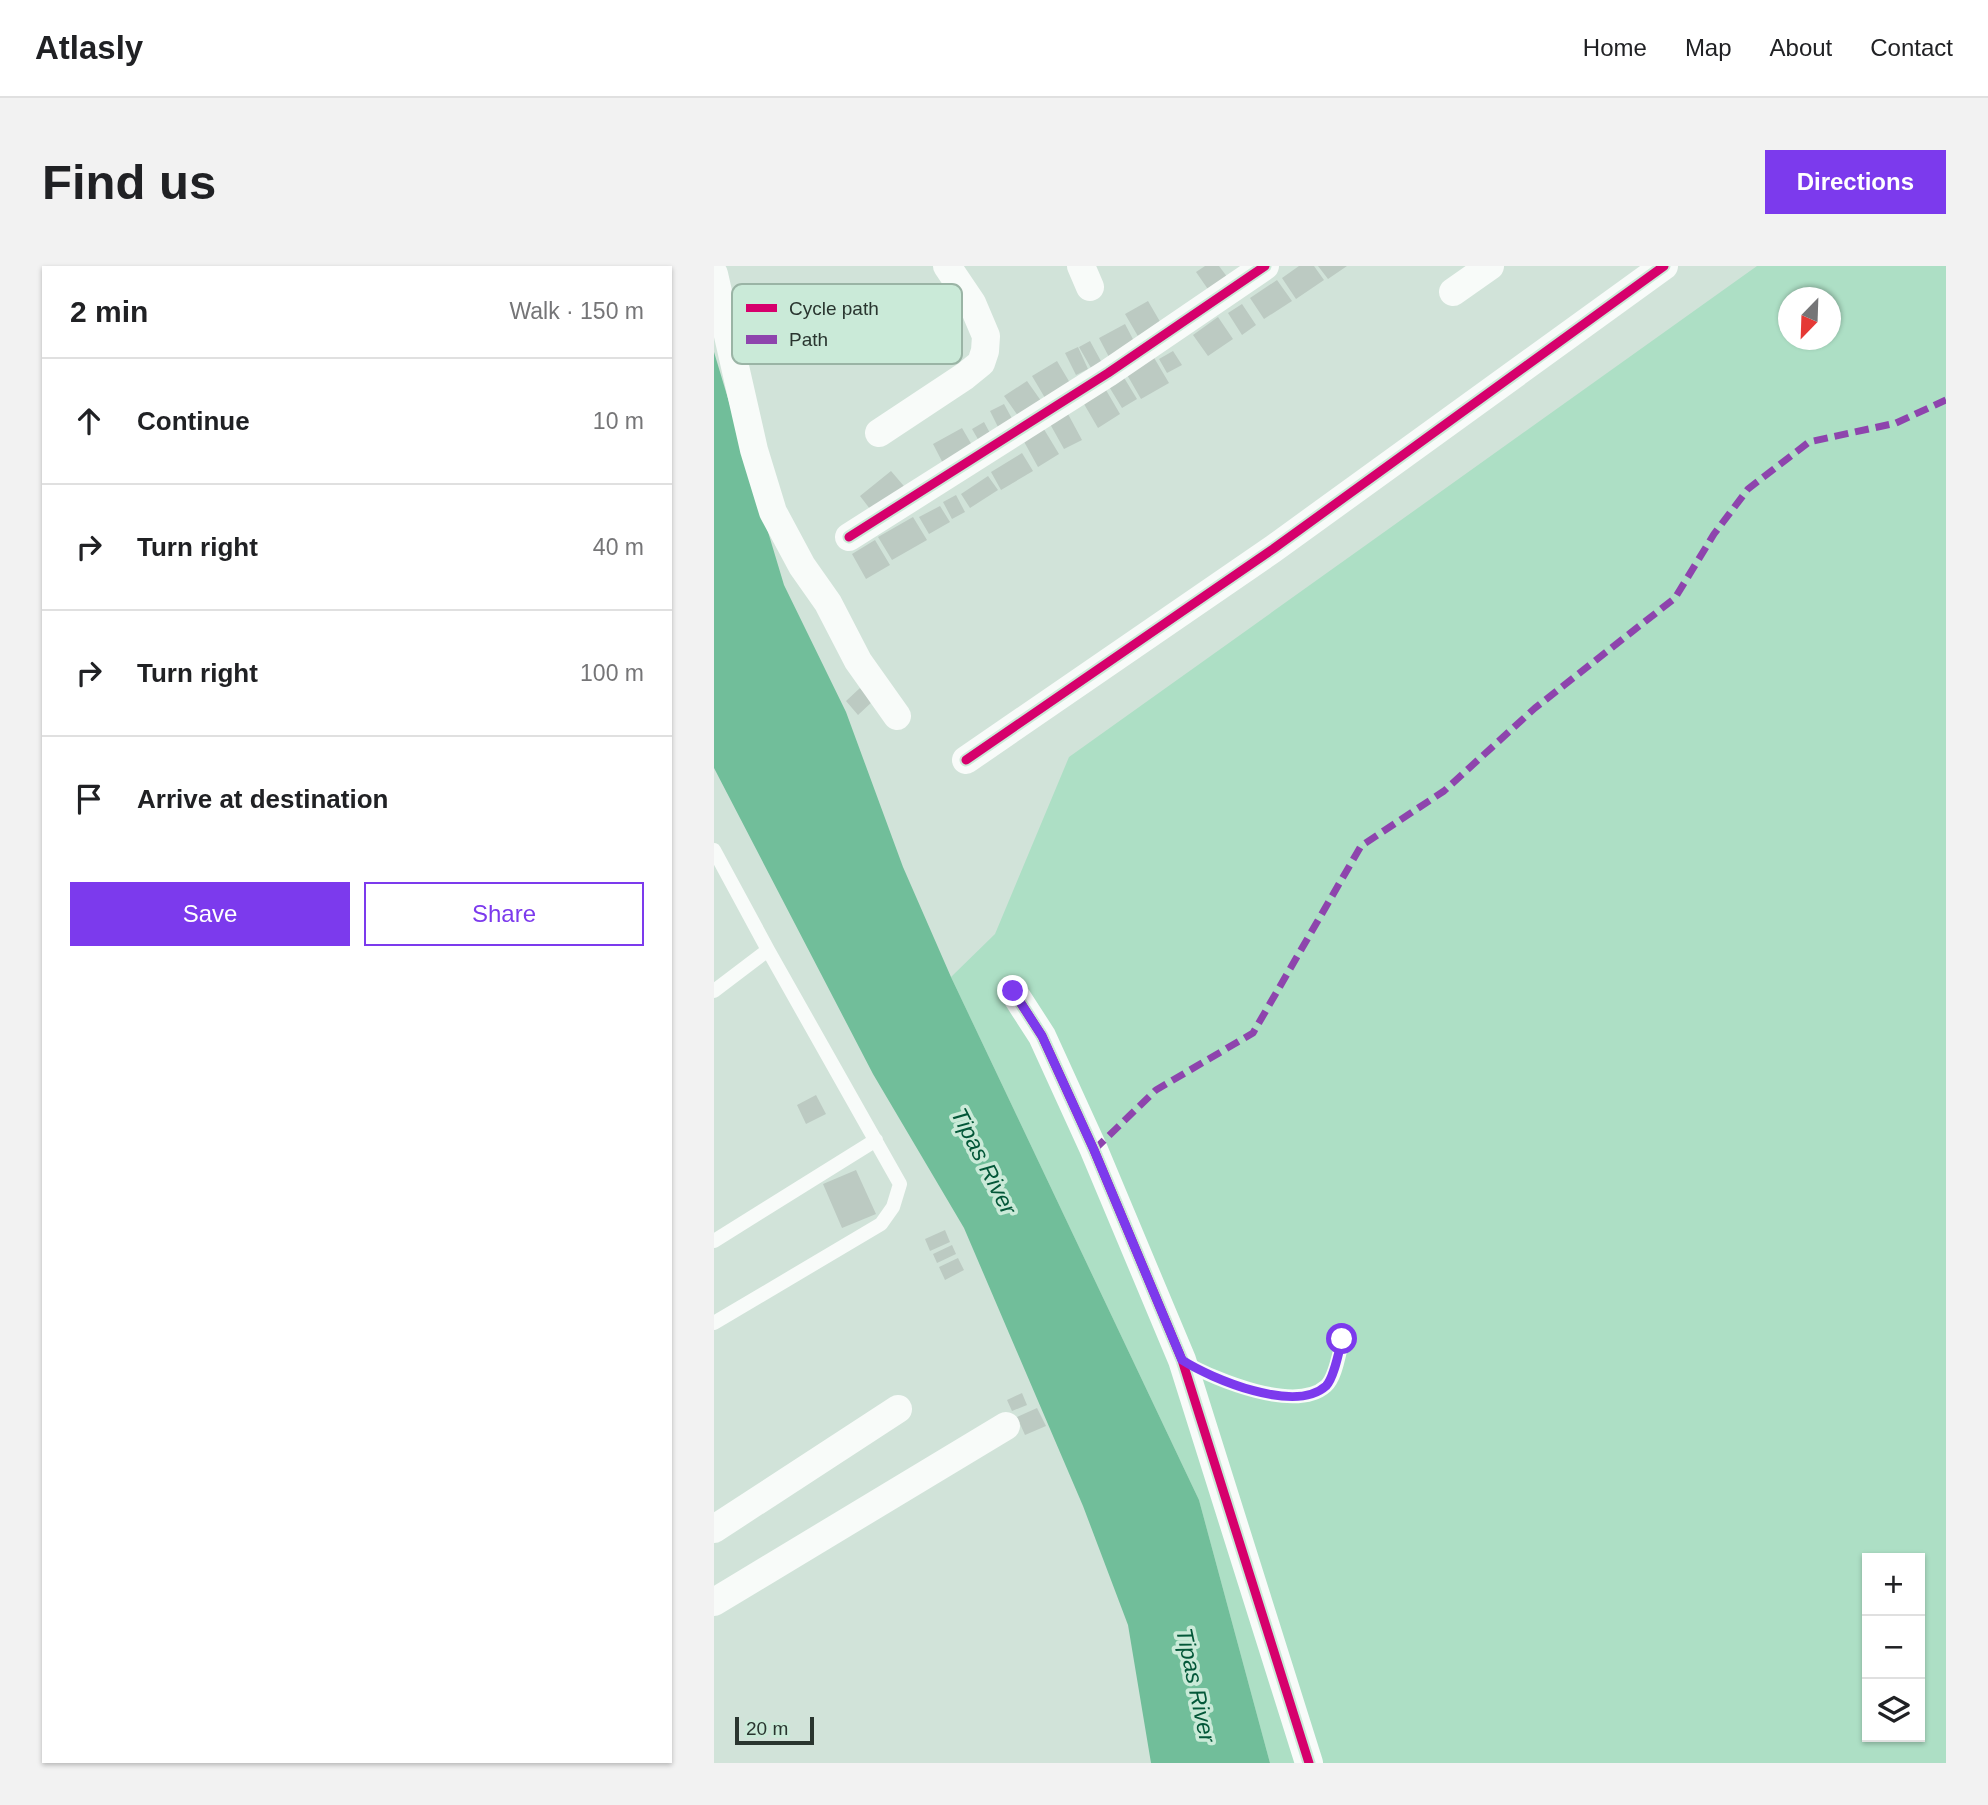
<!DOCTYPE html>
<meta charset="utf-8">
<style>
body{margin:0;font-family:Arial,sans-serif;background:#f2f2f2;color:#202124}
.controls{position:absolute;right:21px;bottom:21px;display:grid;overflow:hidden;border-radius:0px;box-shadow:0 2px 5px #0004}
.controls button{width:63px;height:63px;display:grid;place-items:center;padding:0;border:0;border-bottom:2px solid #e0e0e0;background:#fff;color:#202124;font:35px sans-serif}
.compass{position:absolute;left:1064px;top:21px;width:63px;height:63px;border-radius:50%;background:#fff;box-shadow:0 2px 5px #0004;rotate:203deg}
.scale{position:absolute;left:21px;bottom:18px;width:79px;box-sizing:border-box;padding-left:7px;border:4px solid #29352f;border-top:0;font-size:19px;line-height:24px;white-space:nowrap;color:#29352f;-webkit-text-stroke:5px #caead8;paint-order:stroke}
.stop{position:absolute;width:21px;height:21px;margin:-16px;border:5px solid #7c3aed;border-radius:50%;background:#fff}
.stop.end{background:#7c3aed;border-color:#fff;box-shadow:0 2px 7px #0008}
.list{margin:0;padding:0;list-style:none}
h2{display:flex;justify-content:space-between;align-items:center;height:91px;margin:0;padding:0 28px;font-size:30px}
h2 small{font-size:23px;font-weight:400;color:#757577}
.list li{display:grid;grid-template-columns:46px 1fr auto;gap:21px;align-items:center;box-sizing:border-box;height:126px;padding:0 28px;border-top:2px solid #e0e0e0}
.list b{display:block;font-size:26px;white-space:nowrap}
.list em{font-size:23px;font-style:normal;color:#757577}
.actions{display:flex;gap:14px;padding:21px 28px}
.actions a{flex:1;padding:16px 0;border:2px solid #7c3aed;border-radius:0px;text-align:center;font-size:24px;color:#7c3aed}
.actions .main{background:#7c3aed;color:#fff}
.icon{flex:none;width:38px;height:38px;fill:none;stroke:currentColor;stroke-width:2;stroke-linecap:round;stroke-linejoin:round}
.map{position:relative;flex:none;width:1232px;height:1497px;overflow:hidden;border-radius:0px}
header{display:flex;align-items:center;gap:42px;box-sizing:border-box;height:98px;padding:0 35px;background:#fff;border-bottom:2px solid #e0e0e0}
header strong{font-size:33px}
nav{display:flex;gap:38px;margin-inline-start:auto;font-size:24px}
.intro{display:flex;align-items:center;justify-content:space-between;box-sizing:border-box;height:168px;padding:0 42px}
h1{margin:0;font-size:49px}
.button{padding:18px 32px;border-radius:0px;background:#7c3aed;color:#fff;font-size:24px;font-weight:700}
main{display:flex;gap:42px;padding:0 42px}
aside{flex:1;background:#fff;border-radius:0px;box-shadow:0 2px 5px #0004}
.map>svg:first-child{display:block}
</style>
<header>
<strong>Atlasly</strong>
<nav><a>Home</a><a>Map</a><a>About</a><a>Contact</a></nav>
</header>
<div class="intro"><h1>Find us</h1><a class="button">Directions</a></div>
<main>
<aside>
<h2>2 min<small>Walk · 150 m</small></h2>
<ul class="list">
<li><svg class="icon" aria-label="ahead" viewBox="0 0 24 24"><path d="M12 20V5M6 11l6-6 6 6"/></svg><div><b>Continue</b></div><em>10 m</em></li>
<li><svg class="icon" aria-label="right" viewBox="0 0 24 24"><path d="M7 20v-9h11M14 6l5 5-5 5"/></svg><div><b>Turn right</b></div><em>40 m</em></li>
<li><svg class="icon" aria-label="right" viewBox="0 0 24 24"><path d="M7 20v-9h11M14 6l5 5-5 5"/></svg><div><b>Turn right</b></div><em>100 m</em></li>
<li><svg class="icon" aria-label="arrive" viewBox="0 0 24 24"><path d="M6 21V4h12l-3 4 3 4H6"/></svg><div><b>Arrive at destination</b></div></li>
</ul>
<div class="actions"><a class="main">Save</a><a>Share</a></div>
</aside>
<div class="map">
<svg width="1232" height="1497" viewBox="0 0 1232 1497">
<rect width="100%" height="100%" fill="#d1e3d9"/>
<path fill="#addfc5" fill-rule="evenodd" d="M1043 0H1232V1497H556L485 1234 237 711 281 668 355 491ZM1074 32H1116V74H1074ZM1153 1292H1206V1471H1153Z"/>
<path fill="#71be9a" d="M0 86 70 319 132 446 189 601 237 711 485 1234 556 1497H437L414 1359 369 1240 250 962 159 808 0 502Z"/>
<path fill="#bccac2" d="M491 0H505L517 16 498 29 482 6Z
M585 0H600L610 14 582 33 568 12Z
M604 0H633L614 13Z
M563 14 578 35 550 53 536 32Z
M434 35 448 59 425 72 411 48Z
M528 38 542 59 528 69 514 47Z
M504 51 519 73 494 90 479 69Z
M411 58 421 77 395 91 385 72Z
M376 75 388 97 377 102 365 81Z
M364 81 374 103 362 109 351 87Z
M459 85 468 99 453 107 445 93Z
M439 90 455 117 427 133 412 107Z
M343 95 359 122 334 137 318 110Z
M409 110 423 133 408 142 394 119Z
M313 115 330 139 307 154 290 130Z
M392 124 406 148 384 162 370 138Z
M290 138 301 158 286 165 276 145Z
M354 148 368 174 350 183 336 158Z
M270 156 277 169 265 175 258 163Z
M328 160 345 188 324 201 308 172Z
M248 162 262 186 232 203 219 178Z
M308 187 319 205 287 224 277 206Z
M177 205 195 226 163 252 146 230Z
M274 210 284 224 256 242 247 228Z
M242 229 251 246 238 253 229 236Z
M226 240 236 256 215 268 205 251Z
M199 251 213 274 178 294 164 271Z
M161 274 176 299 152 313 138 288Z
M146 422 159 435 144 449 132 435Z
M102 829 112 848 92 858 83 839Z
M142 904 162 948 128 962 109 918Z
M231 964 236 976 216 985 211 973Z
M238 979 242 988 223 997 219 988Z
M244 992 250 1004 231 1014 225 1001Z
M308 1127 313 1139 298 1145 293 1134Z
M323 1142 332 1160 311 1169 303 1151Z"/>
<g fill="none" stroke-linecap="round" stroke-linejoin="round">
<path stroke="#f8fbf9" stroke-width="14" d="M0 584 54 684 186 918 179 941 167 958 0 1057
M0 725 54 684
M0 975 162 874
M472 1097C502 1114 582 1147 612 1120 622 1111 625 1086 629 1073"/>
<path stroke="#f8fbf9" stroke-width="28" d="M367 0 376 21
M0 8 40 184 59 246 88 300 114 337 144 395 183 450
M739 26 776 0
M165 167 251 110 267 97 271 85 272 70 258 37 233 0
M135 271 394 107 551 0
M252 494 559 283 950 0
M299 725 328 770 380 884 468 1094 595 1497
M0 1263 184 1143
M0 1336 292 1160"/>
<path stroke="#8e44ad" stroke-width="7" stroke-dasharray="14 7" stroke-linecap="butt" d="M380 884 442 824 539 767 647 580 730 525 821 442 961 332 1000 268 1034 223 1095 176 1182 157 1232 134"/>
<g stroke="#caead8" stroke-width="13">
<path id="cycleway" d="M135 271 394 107 551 0
M252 494 559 283 950 0
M299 725 328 770 380 884 468 1094 595 1497"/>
</g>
<use href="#cycleway" stroke="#d6006c" stroke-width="9"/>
</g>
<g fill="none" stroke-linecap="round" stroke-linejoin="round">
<path stroke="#7c3aed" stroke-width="9" d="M299 725 328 770 380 884 468 1094C498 1113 581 1148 612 1120 620 1112 625 1085 628 1073"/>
</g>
<g text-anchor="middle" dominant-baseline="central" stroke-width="7" stroke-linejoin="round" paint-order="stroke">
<g font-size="23" font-style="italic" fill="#035738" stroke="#caead8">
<text transform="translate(270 895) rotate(63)">Tipas River</text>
<text transform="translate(482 1419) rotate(78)">Tipas River</text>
</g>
</g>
<rect x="18" y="18" width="230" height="80" rx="10" fill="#caead8" stroke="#9ab4a5" stroke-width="2"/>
<rect x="32" y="38" width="31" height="8" fill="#d6006c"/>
<rect x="32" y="69" width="31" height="9" fill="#8e44ad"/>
<g font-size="19" fill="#29352f">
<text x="75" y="49">Cycle path</text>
<text x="75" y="80">Path</text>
</g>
</svg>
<div class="controls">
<button>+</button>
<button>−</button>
<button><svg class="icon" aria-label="layers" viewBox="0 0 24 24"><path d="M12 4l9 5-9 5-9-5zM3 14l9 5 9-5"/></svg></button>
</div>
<svg class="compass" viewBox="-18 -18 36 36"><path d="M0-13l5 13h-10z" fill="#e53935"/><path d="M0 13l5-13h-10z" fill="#757577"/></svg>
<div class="scale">20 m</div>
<div class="stop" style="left:628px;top:1073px"></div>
<div class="stop end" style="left:299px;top:725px"></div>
</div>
</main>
